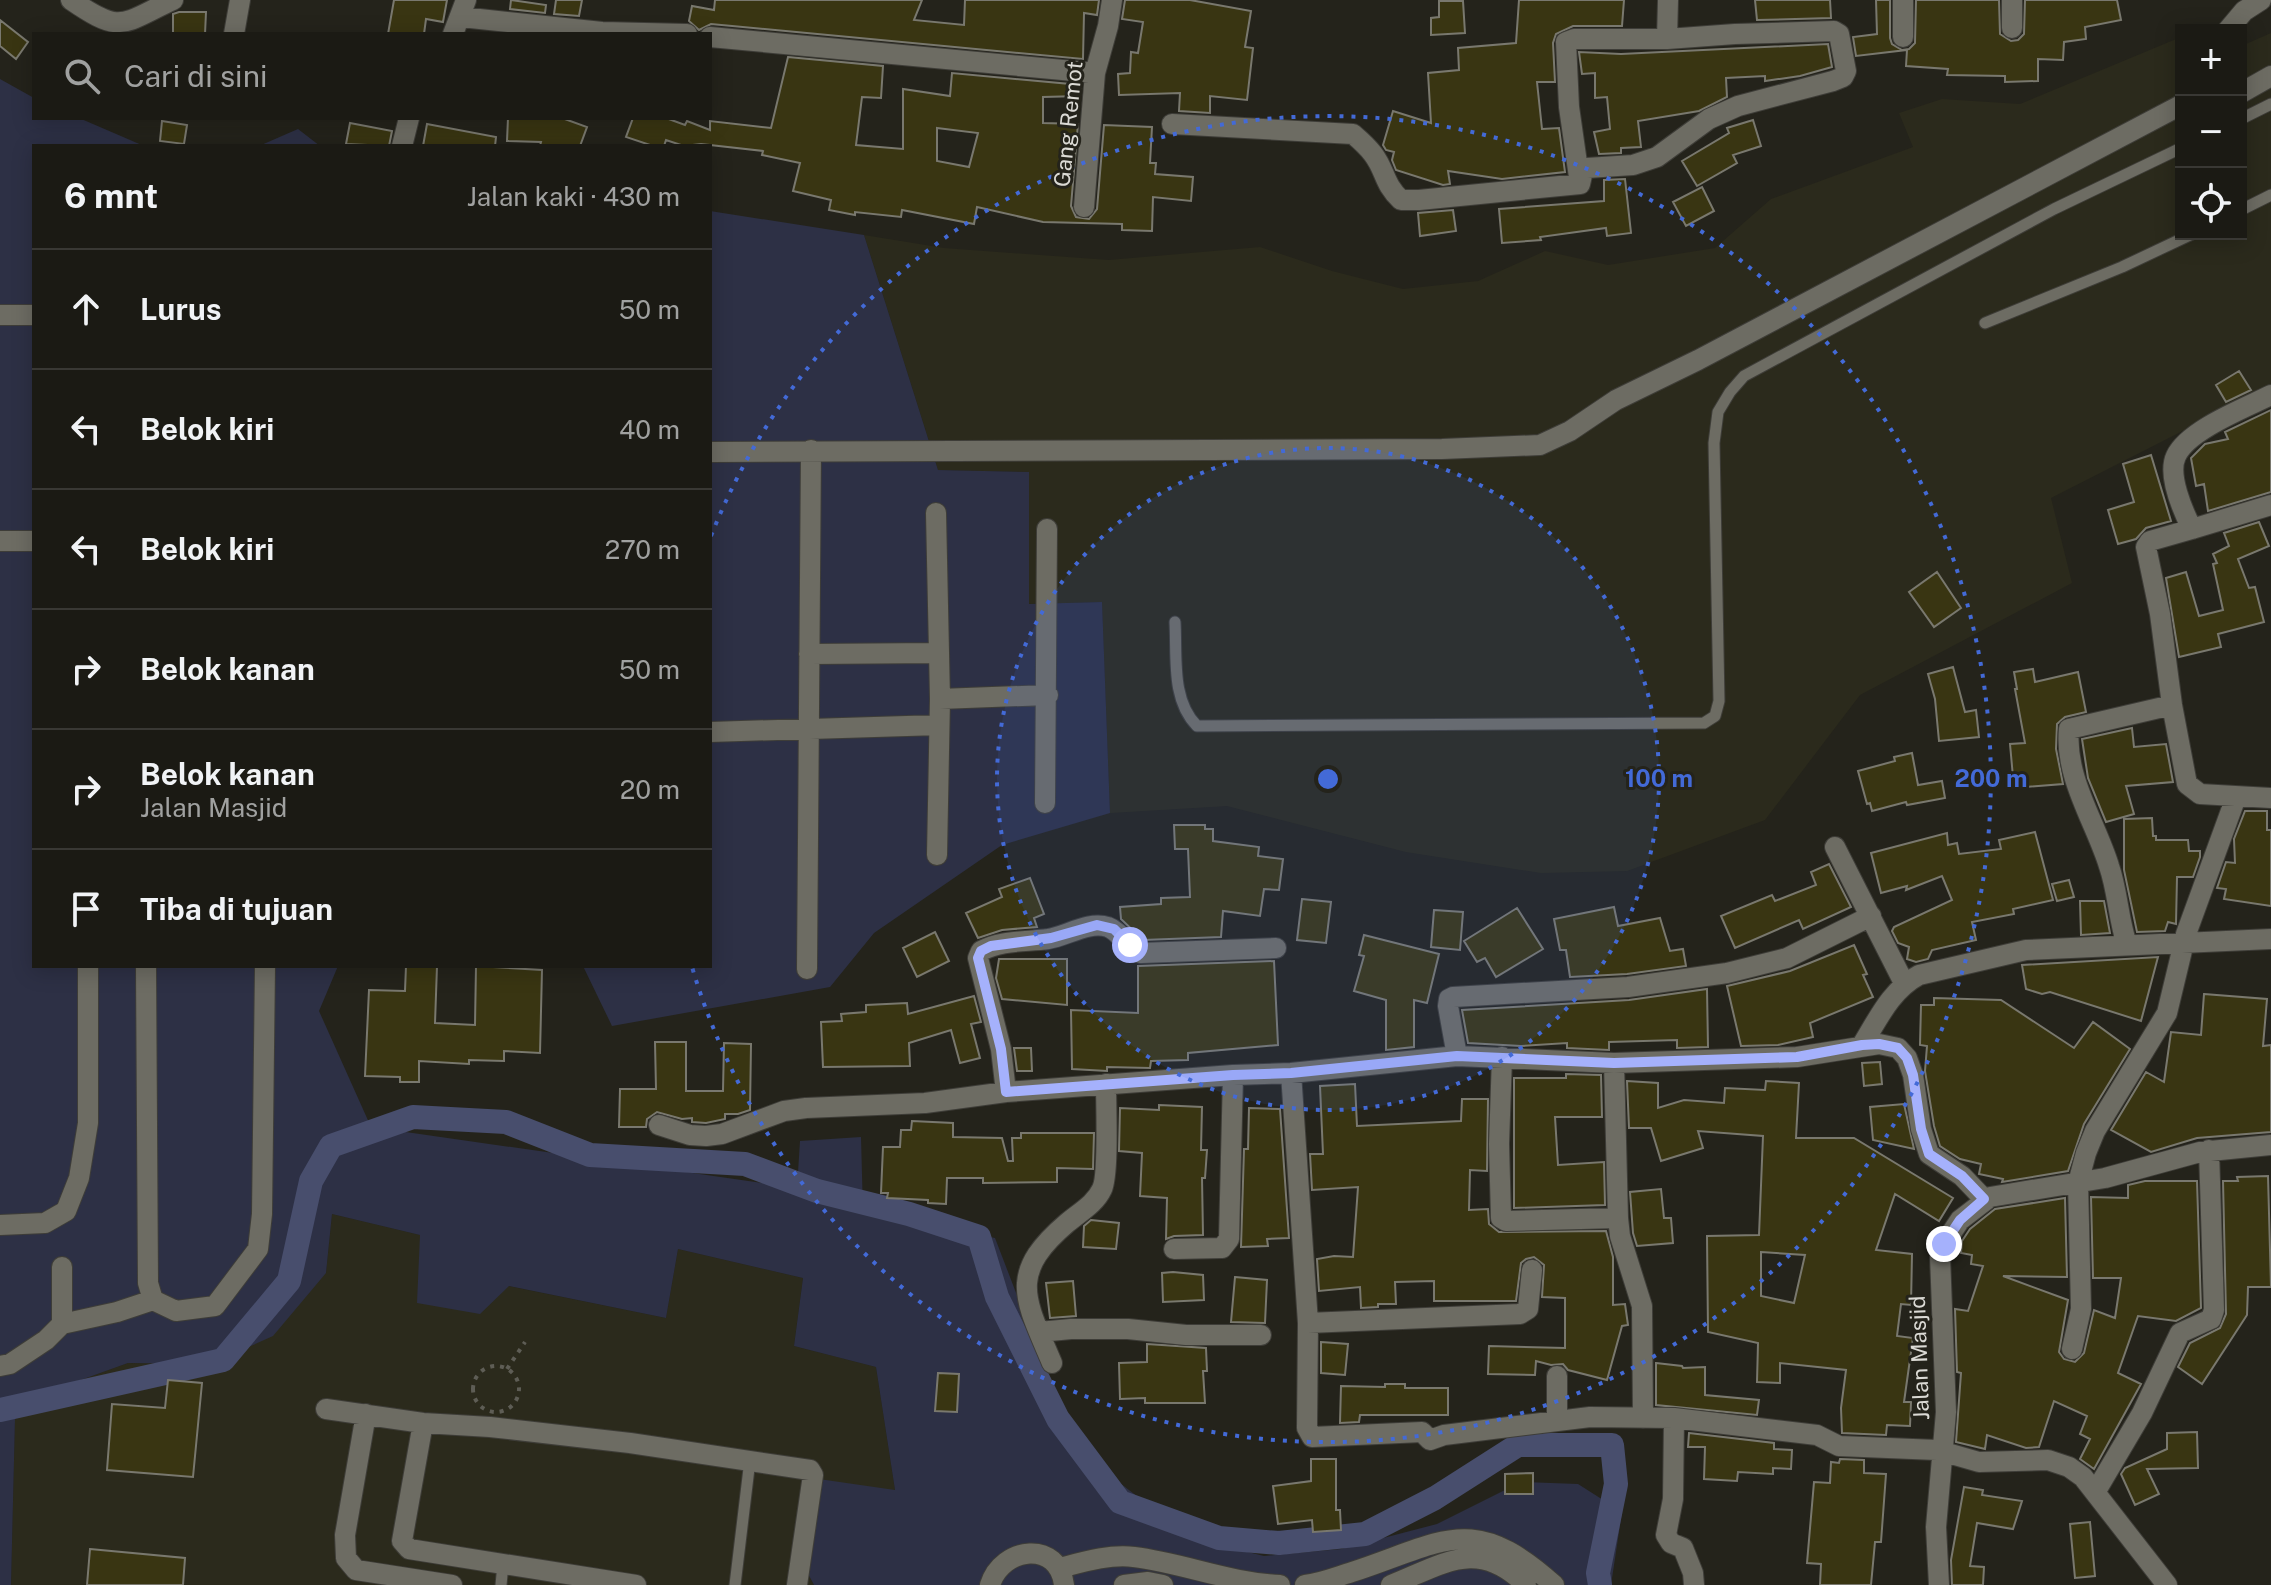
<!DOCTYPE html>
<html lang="id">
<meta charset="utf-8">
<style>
body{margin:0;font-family:"Public Sans",sans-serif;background:#24231d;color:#f1f3f6}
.controls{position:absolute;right:24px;top:24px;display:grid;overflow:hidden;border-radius:0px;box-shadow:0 4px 20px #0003}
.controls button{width:72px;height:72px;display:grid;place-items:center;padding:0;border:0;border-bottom:2px solid #393834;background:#1b1a14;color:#f1f3f6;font:40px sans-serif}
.stop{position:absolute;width:24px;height:24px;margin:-18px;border:6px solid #a5b1fc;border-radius:50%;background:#fff}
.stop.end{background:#a5b1fc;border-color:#fff;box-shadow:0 2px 8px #0008}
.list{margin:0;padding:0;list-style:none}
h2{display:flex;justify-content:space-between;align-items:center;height:104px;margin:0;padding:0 32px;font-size:34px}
h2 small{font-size:26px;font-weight:400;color:#a0a1a0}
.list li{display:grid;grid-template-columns:52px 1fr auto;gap:24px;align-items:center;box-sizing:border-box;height:120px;padding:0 32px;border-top:2px solid #393834}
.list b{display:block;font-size:30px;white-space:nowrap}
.list p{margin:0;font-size:26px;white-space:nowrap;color:#a0a1a0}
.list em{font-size:26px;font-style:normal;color:#a0a1a0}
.icon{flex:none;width:44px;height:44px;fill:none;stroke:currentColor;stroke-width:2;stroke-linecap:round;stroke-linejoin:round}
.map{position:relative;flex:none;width:2271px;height:1585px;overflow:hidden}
.search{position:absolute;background:#1b1a14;box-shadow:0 4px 20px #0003;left:32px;top:32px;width:680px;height:88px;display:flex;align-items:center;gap:20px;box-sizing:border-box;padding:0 28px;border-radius:0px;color:#a0a1a0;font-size:30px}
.panel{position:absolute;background:#1b1a14;box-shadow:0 4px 20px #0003;left:32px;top:144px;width:680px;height:824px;border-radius:0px}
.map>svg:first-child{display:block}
</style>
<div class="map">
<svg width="2271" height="1585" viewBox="0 0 2271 1585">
<rect width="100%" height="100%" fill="#24231b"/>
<path fill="#2b2a1c" d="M2271 33V386L2051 498 2072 583 1860 695 1765 820 1627 871 1541 873 1406 852 1227 806 1110 813 1102 602 1029 604 1028 472 938 470 864 235 944 248 1109 260 1260 247 1332 271 1403 289 1478 281 1545 251 1608 265 1715 248 1771 199 1913 147 1899 113 1942 99 2020 104 2181 37V234H2241V42L2246 44Z
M332 1214 420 1235 508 1286 666 1318 678 1249 803 1278 794 1346 876 1367 895 1490 797 1553 814 1585H423L385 1577V1585H11L15 1419 53 1390 128 1363 211 1364 326 1273Z"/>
<path fill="#2d3045" d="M0 79 34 98V118H79L144 146H34V966H338L319 1011 371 1127 797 1188 800 1141 861 1137 863 1212 995 1238 1076 1449 1191 1538 1264 1556 1341 1549 1437 1524 1521 1482 1578 1484 1622 1512 1611 1585H814L797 1553 805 1477 895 1490 876 1367 794 1346 803 1278 678 1249 666 1318 509 1286 480 1314 417 1303 420 1235 332 1214 326 1273 273 1336 211 1364 128 1363 53 1390 15 1419 11 1585H0Z
M298 129 320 146H259Z
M710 211 864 235 938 470 1029 472V604L1102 602 1110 813 1002 845 874 933 830 987 612 1026 583 966H710Z"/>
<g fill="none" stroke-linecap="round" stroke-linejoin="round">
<path stroke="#484e6d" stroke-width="24" d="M0 1410 223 1360 289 1281 311 1181 331 1146 413 1117 506 1122 590 1155 745 1164 817 1191 909 1214 979 1237 997 1297 1058 1419 1120 1502 1219 1538 1279 1543 1365 1534 1435 1498 1518 1445H1612L1616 1484 1598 1573 1600 1585"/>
</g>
<path fill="#393512" stroke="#79786e" stroke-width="2" fill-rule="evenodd" d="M394 0H447L443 22 426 19 424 34H388Z
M511 0 546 5 545 13 510 9Z
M556 0H582L579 16 554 14Z
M715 0H922L914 20 964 25 965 0H1099L1097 15 1084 13 1083 59 711 24 699 30 689 21 692 6 714 10Z
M1125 0H1190L1251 11 1245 47 1253 48 1247 100 1210 96V113L1179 111 1180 93 1119 95 1118 74 1130 73 1131 52 1138 53 1143 22 1122 19Z
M1519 0H1624L1622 26H1573L1556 34 1553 43 1555 82H1537L1542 129 1559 128 1565 172 1502 179 1448 171 1450 184 1443 185 1396 170 1392 160 1394 152 1386 150 1383 145 1393 111 1431 123 1428 73 1459 70 1458 48 1516 43Z
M1755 0H1830L1831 18 1757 20Z
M1876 0H1890V38L1892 44 1902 50 1909 49 1915 43 1916 0H1999L2000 34 2011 41 2018 40 2024 34 2025 0H2117L2121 20 2085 27 2086 39 2064 42 2063 60 2038 59V81L2005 82V76L1947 75 1948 69 1906 66 1907 50 1856 56 1853 37 1877 34Z
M1439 1H1463L1465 33 1431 35V18L1439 17Z
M179 12H206L205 34H173V14Z
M0 20 28 42 16 59 0 46Z
M1828 44 1832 67 1800 76 1765 81V76L1726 78 1727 97 1699 111 1638 121 1641 147 1621 148V153L1599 154 1594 132 1610 129 1607 97 1595 98V73L1582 74 1579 52 1621 54Z
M788 57 883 66 881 98 862 97 856 145 903 149V89L950 96 952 73 1081 85 1080 96 1043 97V123L1078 124 1071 206 1076 217 1089 219 1097 209 1104 125 1152 127 1150 163H1156L1155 174 1193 177 1191 201 1153 197 1152 231 1122 230V224L1043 222 977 207 974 224 902 210 901 217 855 212V215L829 210 831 200 793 191 800 163 762 155 763 151 701 144 684 146 666 140 664 146H653L626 137 633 118H666L685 125 687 121 710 130V121L771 128ZM937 128 978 133 969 167 937 161Z
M508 118H562L587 127 580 146H540L541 142 507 141Z
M1753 120 1761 146 1733 155 1737 163 1697 186 1682 161 1729 133 1727 128Z
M162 121 187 125 184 144 160 141Z
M350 123 392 131 389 146 346 144Z
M427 124 496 137 495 146H423Z
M1625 179 1631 233 1607 236 1606 228 1540 237 1541 240 1502 243 1499 209 1604 201V180Z
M1702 187 1714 211 1686 226 1673 202Z
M1453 210 1456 231 1420 236 1418 213Z
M2239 371 2251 390 2226 402 2216 385Z
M2271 410V492L2208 511 2204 484 2196 486 2191 458 2205 444 2228 439 2225 432Z
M2151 455 2171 521 2146 528 2136 539 2118 544 2108 510 2134 502 2123 464Z
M2259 522 2269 546 2238 559 2249 588 2255 587 2264 622 2218 634 2221 647 2179 657 2166 578 2186 572 2199 616 2223 610 2213 564 2217 563 2213 554 2229 546 2224 533Z
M1937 572 1961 608 1934 627 1909 592Z
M1953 667 1965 712 1976 710 1979 737 1939 741 1935 699 1928 674Z
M2033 669 2035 682 2078 672 2086 712 2065 717 2057 724 2056 749 2063 784 2014 788 2010 744 2025 743 2015 689H2017L2014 672Z
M2132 728 2134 747 2166 744 2173 782 2126 786 2134 814 2106 822 2088 778 2082 739Z
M1912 753 1918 785 1942 781 1945 798 1907 805 1906 802 1872 811 1870 803 1867 804 1858 771 1895 761 1894 757Z
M2245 811H2267V830H2271V906L2224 899 2226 889 2217 888 2226 862 2235 863 2234 839Z
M2152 818 2153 836H2156V840H2188L2189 851H2200V857L2193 877H2177L2176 924 2168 922 2165 931 2137 932 2124 870V819Z
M1174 825H1205V829H1213V841L1259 847 1258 856 1283 859 1279 890 1264 889 1260 916 1223 911 1221 937 1143 940 1121 919 1120 907 1161 904V898L1190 897 1188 849H1175Z
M2035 832 2053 900 2013 909 2014 914 1972 922 1976 940 1932 950 1928 959 1916 962 1907 959 1909 947 1898 943 1892 931 1894 927 1952 900 1942 876 1906 890 1907 886 1881 893 1871 853 1947 833 1948 845 1957 843 1959 854 2001 849 1999 840Z
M1829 864 1851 907 1803 929 1799 920 1735 948 1721 916 1772 895 1775 901 1816 885 1811 872Z
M1030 878 1044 914 1034 918 1037 927 1002 930 978 938 966 913 1002 897 999 889Z
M2069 880 2074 897 2057 901 2052 884Z
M1302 899 1331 902 1326 943 1297 940Z
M2080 901H2104L2110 933 2081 935Z
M1614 907 1618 926 1660 918 1670 951 1683 949 1686 966 1627 974 1570 977 1566 950H1560L1554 919Z
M1517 908 1543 949 1496 977 1485 958 1477 962 1464 941Z
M1434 910 1463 912 1460 950 1431 947Z
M935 932 949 961 917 977 903 948Z
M1364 935 1439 954 1427 1003 1414 1000V1047L1386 1050V1000L1354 991 1364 956 1359 955Z
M1854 945 1867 974 1863 975 1873 997 1810 1023 1813 1037 1778 1045 1741 1046 1727 986 1790 971Z
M2158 957 2141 1021 2050 992 2042 994 2026 989 2022 965Z
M999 959H1067V1005L1002 999 996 978Z
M1274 961 1278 1045 1188 1053V1060L1151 1061 1150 1068 1107 1067V1071L1072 1069 1071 1010 1138 1013V966Z
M406 966H437L435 1023 475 1025 476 966 542 970 540 1053 504 1051V1061L469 1060V1064L419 1061V1082H400V1077L365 1076 369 990 405 991Z
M1707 989 1708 1047 1677 1048V1040L1609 1042V1050L1567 1048V1043L1521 1046 1468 1043 1462 1010 1629 1000Z
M2204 994 2267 999 2263 1046 2271 1045V1132L2197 1138 2151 1152 2111 1130 2146 1072 2164 1082 2171 1032 2201 1035Z
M974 996 981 1022 971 1024 980 1058 960 1063 951 1030 909 1043 910 1066 823 1067 821 1022 842 1021 841 1014 866 1012V1005L907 1003 908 1014Z
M1934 998 2001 1000 2074 1048 2093 1022 2130 1049 2084 1124 2068 1171 2002 1182 2003 1179 1979 1174 1981 1164 1960 1159 1940 1146 1934 1126 1925 1071 1927 1046 1920 1045 1921 1005H1934Z
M655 1042H686V1091H723L724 1043 751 1044 750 1110 738 1114H725V1119L706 1123 692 1122V1118L682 1119 657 1112 647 1119 646 1127H619L620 1089H656Z
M1014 1048H1031L1032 1071H1017Z
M1880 1062 1882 1084 1864 1086 1862 1063Z
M1566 1074 1601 1075 1602 1117H1555L1558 1165 1604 1162 1605 1205 1514 1208V1078H1566Z
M1627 1081 1658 1083V1108L1684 1100 1724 1103 1725 1088 1765 1090 1766 1081 1799 1083 1796 1138H1854L1953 1198 1939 1221 1895 1194 1876 1250 1912 1254 1911 1305 1901 1304 1897 1336 1913 1338 1904 1402H1911L1910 1426 1887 1425 1886 1435 1842 1433 1841 1408 1846 1370 1780 1363V1383L1757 1382 1758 1343 1708 1332 1707 1236 1759 1235 1763 1136 1698 1131 1703 1148 1661 1161 1651 1128H1629ZM1761 1252 1805 1255 1794 1303 1761 1296Z
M1355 1084 1357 1126 1461 1121 1462 1099H1488L1487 1171 1470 1170 1469 1210 1488 1209 1489 1224 1499 1232 1606 1231 1613 1257V1305L1625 1304 1628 1325 1622 1326 1607 1380 1568 1370 1563 1364 1551 1365 1536 1361 1535 1375 1488 1374 1489 1346 1565 1348V1298L1542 1297 1544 1265 1534 1257 1526 1259 1521 1263 1516 1301H1434V1281L1395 1282 1396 1304H1378V1307L1361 1308 1360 1287 1319 1291 1317 1259 1334 1256 1353 1257 1358 1187 1312 1190 1310 1154H1323L1320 1086Z
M1904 1104 1914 1149 1873 1140 1870 1107Z
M1159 1105 1202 1107 1201 1150H1207L1205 1178H1202L1203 1235 1174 1236 1166 1239 1167 1198 1140 1196 1142 1153 1119 1151 1120 1108 1159 1110Z
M1249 1108 1280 1109 1289 1238 1267 1239 1268 1246 1241 1247 1244 1149H1248Z
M912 1121 953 1123V1137L1002 1138 1008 1161H1013L1012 1138H1021V1133H1094L1093 1169 1057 1168V1182L983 1183V1178H947L946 1204 928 1203V1200L887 1198 888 1193H881L883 1147H900L901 1130H911Z
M2268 1176 2271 1287H2248L2247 1315 2202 1384 2178 1367 2190 1343 2220 1328 2226 1314 2223 1181H2238L2237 1177Z
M2145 1181H2197L2201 1308 2176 1321 2138 1316 2118 1373 2141 1384 2094 1469 2080 1459 2090 1439 2080 1434 2087 1416 2054 1401 2039 1447 2026 1448 1987 1435 1985 1449 1956 1442 1961 1373 1957 1372 1955 1309 1968 1311 1983 1266 1971 1264 1972 1255 1961 1253 1962 1241 1970 1229 1995 1209 2065 1198 2067 1277 2003 1276 2068 1300 2059 1352 2064 1359 2075 1362 2084 1353 2094 1310 2115 1318 2121 1278H2093L2091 1197 2128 1198V1185Z
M1661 1189 1664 1218H1671L1673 1243 1637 1246 1633 1233 1630 1192Z
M1091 1220 1119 1223 1116 1249 1083 1247 1084 1226Z
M1173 1272 1203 1275 1204 1300 1163 1302 1162 1273Z
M1235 1277 1267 1280 1265 1323 1231 1322Z
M1073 1281 1076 1316 1050 1318 1046 1283Z
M1321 1342 1348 1344 1345 1375 1321 1373Z
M1147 1344 1206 1348 1207 1371H1203L1205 1403H1145V1398L1120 1399 1119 1363 1147 1362Z
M1656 1363 1682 1366 1683 1368 1705 1367V1395L1759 1400 1757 1415 1656 1405Z
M938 1373 959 1374 957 1412 935 1411Z
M168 1380 202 1383 193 1477 107 1470 112 1404 165 1408Z
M1385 1384H1405V1388H1448V1415H1360L1359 1422 1340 1423 1341 1386 1385 1387Z
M2197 1432 2198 1468 2147 1469 2159 1494 2135 1505 2121 1474 2125 1468 2167 1449V1433Z
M1689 1433 1774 1443V1449L1792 1450 1791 1469 1773 1468V1474L1738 1472 1737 1481 1704 1479 1705 1447H1688Z
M1311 1459H1336V1510H1340L1341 1530 1313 1532 1312 1520 1278 1524 1273 1486 1311 1481Z
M1840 1459 1864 1460V1473L1886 1474 1881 1542H1875L1871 1585H1820L1821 1564 1807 1563 1814 1482 1830 1483 1831 1462 1839 1463Z
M1533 1473V1494H1505V1474Z
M1964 1487 1983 1490 1982 1495 2022 1501 2013 1529 1977 1523 1970 1566 1984 1567 1983 1585H1952L1951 1560Z
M2090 1522 2095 1576 2075 1578 2070 1524Z
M90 1549 185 1558 183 1585H87Z"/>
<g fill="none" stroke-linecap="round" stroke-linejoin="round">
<g stroke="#3e3d38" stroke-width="13">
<path id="lane" d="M2241 119 2271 104
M2241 210 2271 195
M1985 323 2122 267 2192 234
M1175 622C1177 657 1171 700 1197 726L1704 723 1715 716 1719 701 1714 443 1718 412 1730 392 1744 376 2054 209 2181 148
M501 1585 503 1564
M735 1585 750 1460"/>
</g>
<g stroke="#3e3d38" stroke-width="22">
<path id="street" d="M71 0C122 35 121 24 173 0
M1903 0V37
M2012 0V28
M461 17 602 32 687 34
M2228 30 2244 11 2261 0
M234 34 240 0
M453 34 466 0
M710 37 1095 73
M2241 93 2271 76
M1172 124 1353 134C1360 140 1367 146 1373 154 1386 171 1383 183 1401 200H1419L1580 184 1583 171 1587 168 1633 165 1657 157 1709 119 1738 106 1833 81 1843 77 1846 71 1839 34 1834 31 1735 34 1667 39 1668 0
M402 146 409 118
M1580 184 1569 107 1566 42 1574 39H1667
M1084 207 1095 73 1108 26 1112 0
M0 315H34
M2271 395C2245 408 2188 430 2176 456 2167 475 2183 511 2192 529L2150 541 2146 547 2160 614 2172 705 2187 784 2200 794 2271 798
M710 452 1442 449 1540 445 1570 431 1616 400 1698 360 2181 105
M936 513 940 699 937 855
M2192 529 2271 505
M0 541H34
M809 654 938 653
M940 699 1048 695
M710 732 939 725
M1045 803 1047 529
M1835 847 1904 983
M2127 945C2118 918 2118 892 2109 866 2096 823 2064 777 2069 729L2172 705
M146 966 148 1283 153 1300 176 1311 215 1306 258 1249 262 1214 265 966
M807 969 811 450
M1862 1045C1878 1019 1891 990 1919 975L2026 950 2271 939
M1457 1056 1448 1006 1449 999 1453 997 1628 987 1727 973 1787 958 1871 916
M1502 1057 1499 1144 1501 1218 1506 1221 1618 1218
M1614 1063 1618 1218 1620 1236 1642 1306 1643 1418
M1291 1073 1308 1323 1307 1428 1312 1437 1422 1432 1430 1440 1444 1435 1590 1417 1674 1418 1817 1435 1839 1446 1937 1450 1979 1462 2048 1460 2069 1467 2083 1477 2167 1585
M1006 1092 1001 1049 978 958 981 951C1001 940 1025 942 1048 939 1067 936 1088 921 1108 927 1122 932 1127 950 1141 953L1276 948
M659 1125 690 1135 706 1136 722 1134 784 1111 806 1108 925 1103 1006 1092 1233 1075 1291 1073 1457 1056 1614 1063 1797 1057 1879 1044 1898 1048 1907 1058 1913 1075 1921 1129 1929 1154 1962 1176 1984 1199
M0 1225 45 1223 66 1211 79 1178 88 1123V966
M1174 1249 1222 1248 1229 1239 1233 1075
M1308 1323 1520 1314 1528 1309 1532 1270
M62 1324V1267
M1039 1332 1071 1329H1128L1186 1335H1261
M2072 1349 2081 1309 2078 1183 2086 1153 2095 1131 2167 1013 2186 934 2236 797
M1052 1363C1025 1299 1007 1274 1067 1223 1080 1212 1095 1204 1102 1189 1109 1174 1106 1105 1106 1084
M0 1366 10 1364 46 1340 62 1324 117 1312 153 1300
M326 1409 423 1423 490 1427 630 1443 810 1470 813 1475 797 1585
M366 1414 345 1535 346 1558 356 1570 452 1585
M1674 1418 1673 1499 1666 1535 1671 1543 1683 1548 1693 1573 1694 1585
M1557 1421V1376
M423 1423 402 1541 409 1549 636 1585
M2096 1491 2142 1413 2180 1333 2211 1319 2214 1310 2209 1150
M1060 1568C1083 1562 1109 1554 1134 1557 1183 1563 1230 1583 1280 1585
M990 1585C1002 1546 1059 1540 1064 1585
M1124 1585 1148 1582 1163 1585
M1305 1585C1321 1583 1336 1577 1352 1572 1444 1542 1472 1511 1554 1585
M1391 1585C1444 1564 1478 1537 1526 1585
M1939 1585 1936 1527 1946 1412 1940 1256 1944 1244 1960 1220 1990 1197 2105 1178 2200 1152 2271 1145"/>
</g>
<path stroke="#5e5d55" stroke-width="4" stroke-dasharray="4 6" stroke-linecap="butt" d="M473 1389a23 23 0 1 1 46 0a23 23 0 1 1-46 0Z
M507 1369 525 1342"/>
<use href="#lane" stroke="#6d6c63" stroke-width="11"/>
<use href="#street" stroke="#6d6c63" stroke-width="20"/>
</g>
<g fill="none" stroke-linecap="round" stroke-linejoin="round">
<path stroke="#a5b1fc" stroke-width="10" d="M1130 945 1114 929 1097 925 1051 938 991 946 981 951 978 958 1001 1049 1006 1092 1233 1075 1291 1073 1457 1056 1614 1063 1797 1057 1862 1045 1879 1044 1898 1048 1907 1058 1913 1075 1921 1129 1929 1154 1962 1176 1984 1199 1960 1220 1944 1244"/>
</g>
<circle cx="1328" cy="779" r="331" fill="#436ad7" fill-opacity=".12"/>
<g fill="none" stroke="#436ad7" stroke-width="4" stroke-dasharray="4 8">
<circle cx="1328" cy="779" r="331"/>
<path d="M711 536A663 663 0 1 1 692 967"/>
</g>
<g text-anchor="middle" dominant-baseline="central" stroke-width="6" stroke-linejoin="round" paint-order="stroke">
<g font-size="22" fill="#dbdad5" stroke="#24231b">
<text transform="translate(1068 124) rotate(-84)">Gang Remot</text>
<text transform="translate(1919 1358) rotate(-92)">Jalan Masjid</text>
</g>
</g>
<circle cx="1328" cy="779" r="12" fill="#436ad7" stroke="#24231b" stroke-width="4"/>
<g font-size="24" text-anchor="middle" font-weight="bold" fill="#436ad7" stroke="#24231b" stroke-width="6" stroke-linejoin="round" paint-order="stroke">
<text x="1659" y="787">100 m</text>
<text x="1991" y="787">200 m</text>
</g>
</svg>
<div class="controls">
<button>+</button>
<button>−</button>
<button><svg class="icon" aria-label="locate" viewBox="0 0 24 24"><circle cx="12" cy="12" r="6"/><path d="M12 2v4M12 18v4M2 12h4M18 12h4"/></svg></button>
</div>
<div class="stop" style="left:1130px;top:945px"></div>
<div class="stop end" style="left:1944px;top:1244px"></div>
<div class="search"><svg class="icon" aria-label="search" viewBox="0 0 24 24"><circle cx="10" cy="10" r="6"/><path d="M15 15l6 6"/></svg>Cari di sini</div>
<section class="panel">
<h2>6 mnt<small>Jalan kaki · 430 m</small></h2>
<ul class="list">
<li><svg class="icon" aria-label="ahead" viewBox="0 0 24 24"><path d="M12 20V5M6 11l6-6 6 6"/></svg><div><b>Lurus</b></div><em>50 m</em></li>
<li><svg class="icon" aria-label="left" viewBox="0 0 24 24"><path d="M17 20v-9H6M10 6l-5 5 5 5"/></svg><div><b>Belok kiri</b></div><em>40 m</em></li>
<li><svg class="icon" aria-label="left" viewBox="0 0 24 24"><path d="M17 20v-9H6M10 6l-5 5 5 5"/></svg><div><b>Belok kiri</b></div><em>270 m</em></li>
<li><svg class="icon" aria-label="right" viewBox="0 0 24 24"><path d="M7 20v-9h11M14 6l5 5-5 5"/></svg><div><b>Belok kanan</b></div><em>50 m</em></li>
<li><svg class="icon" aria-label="right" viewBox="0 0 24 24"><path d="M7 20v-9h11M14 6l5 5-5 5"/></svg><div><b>Belok kanan</b><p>Jalan Masjid</p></div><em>20 m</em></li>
<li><svg class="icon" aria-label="arrive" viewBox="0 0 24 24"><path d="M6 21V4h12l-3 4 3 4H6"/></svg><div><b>Tiba di tujuan</b></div></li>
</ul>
</section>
</div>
